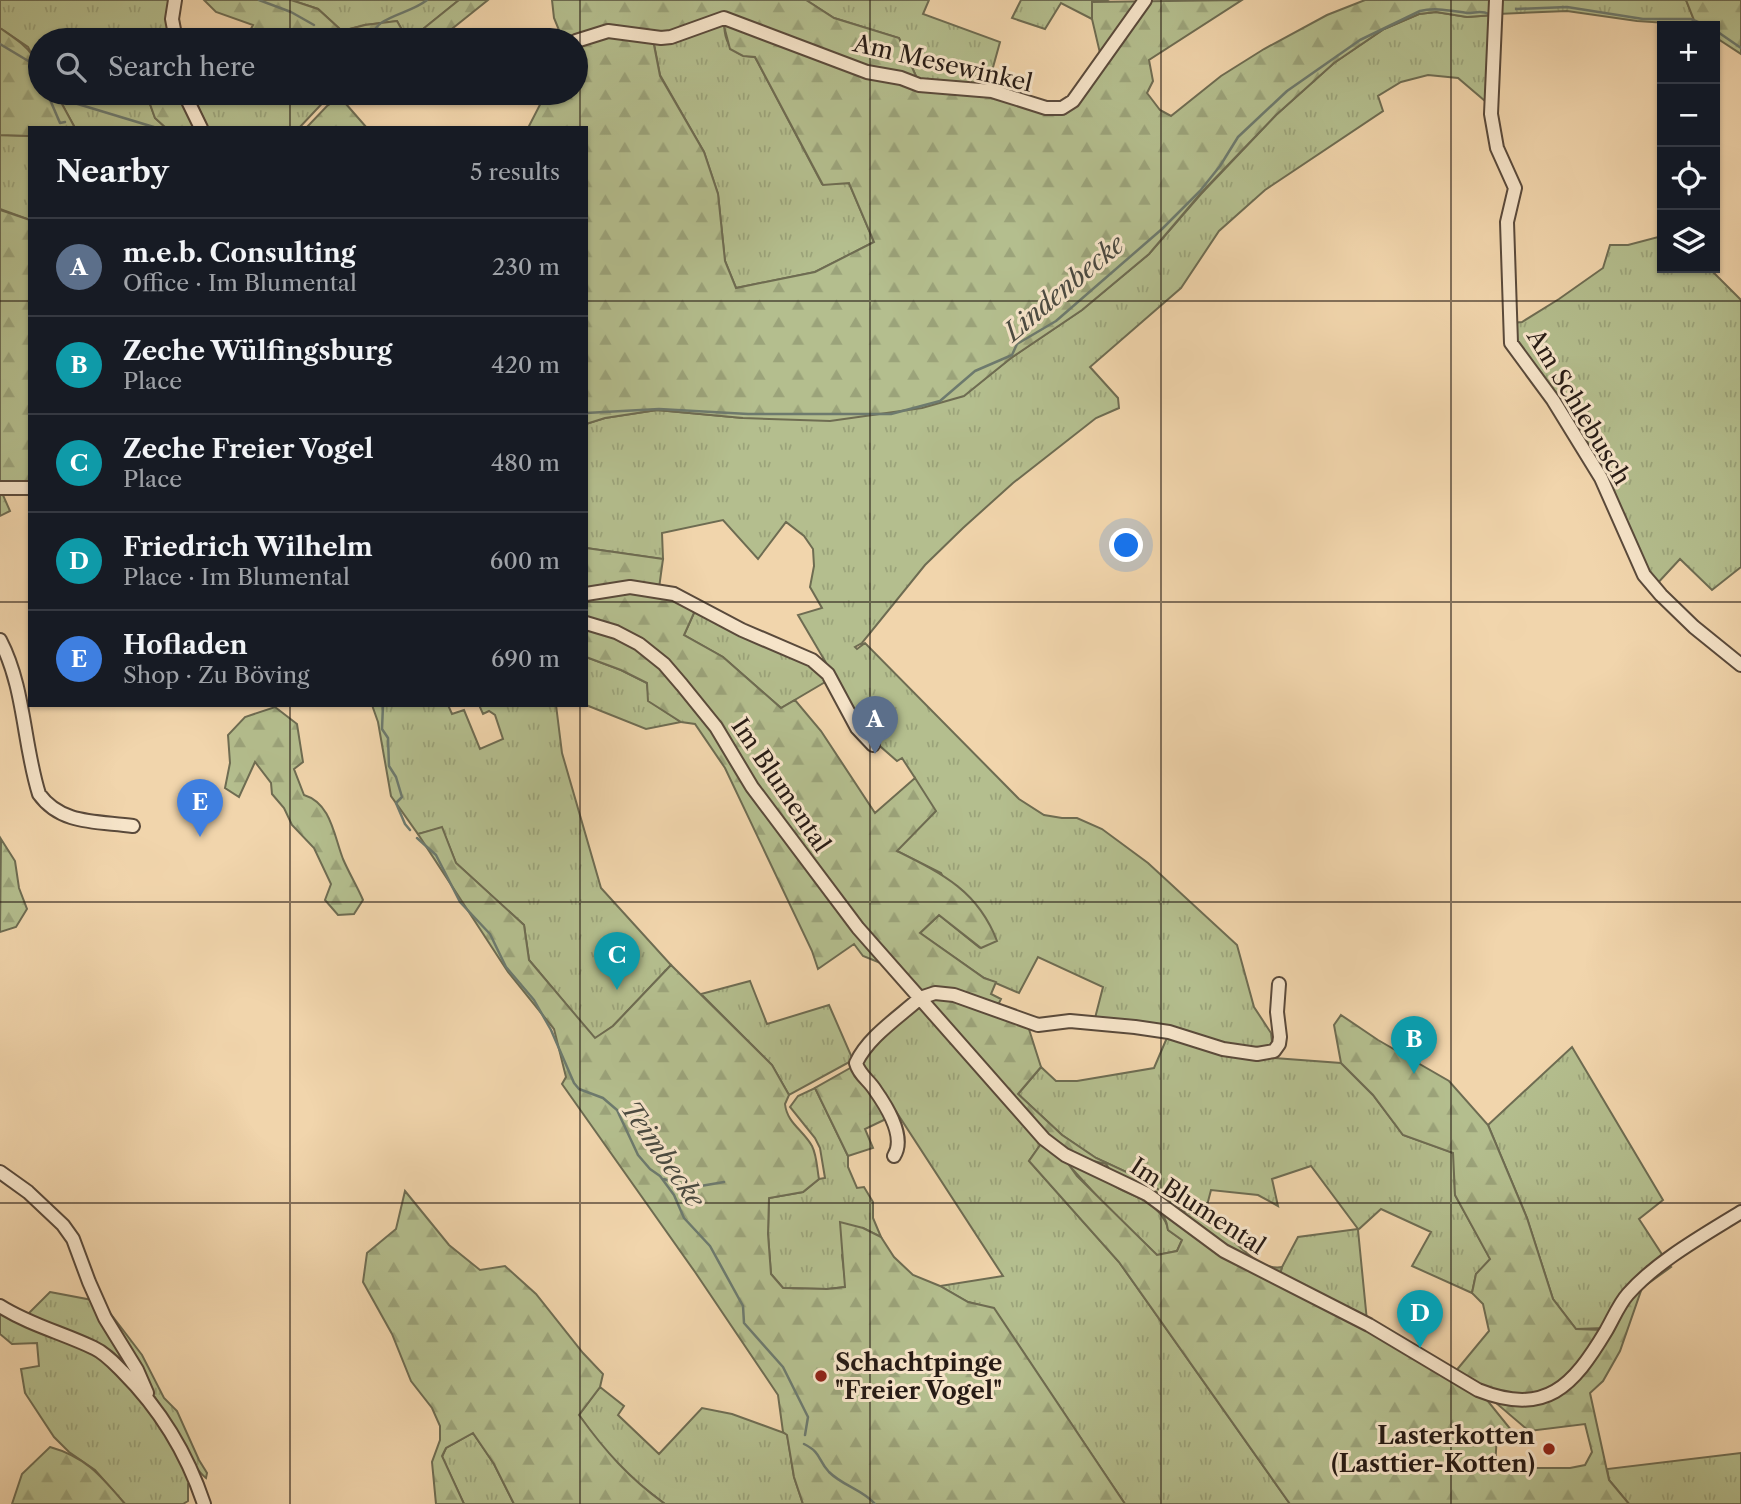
<!DOCTYPE html>
<meta charset="utf-8">
<style>
body{margin:0;font-family:"Libre Caslon Text",serif;background:#20242c;color:#f1f3f6}
.controls{position:absolute;right:21px;top:21px;display:grid;overflow:hidden;border-radius:0px;box-shadow:0 2px 5px #0004}
.controls button{width:63px;height:63px;display:grid;place-items:center;padding:0;border:0;border-bottom:2px solid #363941;background:#171b24;color:#f1f3f6;font:35px sans-serif}
.you{position:absolute;left:1127px;top:546px;width:24px;height:24px;margin:-18px;border:5px solid #fff;border-radius:50%;background:#1a73e8;box-shadow:0 0 0 10px #1a73e833}
.badge{display:grid;place-items:center;width:46px;height:46px;border-radius:50%;background:#c59692;color:#fff;font-size:23px;font-weight:700}
.pin{position:absolute;translate:-50% -58px;filter:drop-shadow(0 2px 4px #0008)}
.pin::after{content:'';position:absolute;top:37px;width:24px;height:21px;background:inherit;clip-path:polygon(0 0,100% 0,50% 100%)}
.list{margin:0;padding:0;list-style:none}
h2{display:flex;justify-content:space-between;align-items:center;height:91px;margin:0;padding:0 28px;font-size:30px}
h2 small{font-size:23px;font-weight:400;color:#9ea1a6}
.list li{display:grid;grid-template-columns:46px 1fr auto;gap:21px;align-items:center;box-sizing:border-box;height:98px;padding:0 28px;border-top:2px solid #363941}
.list b{display:block;font-size:26px;white-space:nowrap}
.list p{margin:0;font-size:23px;white-space:nowrap;color:#9ea1a6}
.list em{font-size:23px;font-style:normal;color:#9ea1a6}
.icon{flex:none;width:38px;height:38px;fill:none;stroke:currentColor;stroke-width:2;stroke-linecap:round;stroke-linejoin:round}
.map{position:relative;flex:none;width:1741px;height:1504px;overflow:hidden}
.search{position:absolute;background:#171b24;box-shadow:0 2px 5px #0004;left:28px;top:28px;width:560px;height:77px;display:flex;align-items:center;gap:18px;box-sizing:border-box;padding:0 24px;border-radius:38px;color:#9ea1a6;font-size:26px}
.panel{position:absolute;background:#171b24;box-shadow:0 2px 5px #0004;left:28px;top:126px;width:560px;height:581px;border-radius:0px}
.map>svg:first-child{display:block}
</style>
<div class="map">
<svg width="1741" height="1504" viewBox="0 0 1741 1504">
<defs>
<pattern id="grass-tufts" width="24" height="20" patternUnits="userSpaceOnUse" patternTransform="scale(1.75)"><rect width="24" height="20" fill="#b4be8e"/><path d="M3 7l-1-3M5 7V3M7 7l1-3M15 17l-1-3M17 17v-4M19 17l1-3" fill="none" stroke="#9ba37a"/></pattern>
<pattern id="forest-firs" width="22" height="20" patternUnits="userSpaceOnUse" patternTransform="scale(1.75)"><rect width="22" height="20" fill="#b4be8e"/><path d="M5 1l3.5 6h-7zM16 11l3.5 6h-7z" fill="#9ba37a"/></pattern>
</defs>
<rect width="100%" height="100%" fill="#f1d5ac"/>
<filter id="stains"><feTurbulence type="fractalNoise" baseFrequency=".00286" numOctaves="4"/><feColorMatrix values="0 0 0 0 .2 0 0 0 0 .09 0 0 0 0 .02 0 0 0 .5 -.17"/></filter>
<radialGradient id="worn" r=".72"><stop offset=".6" stop-color="#630" stop-opacity="0"/><stop offset="1" stop-color="#630" stop-opacity=".3"/></radialGradient>
<path fill="url(#grass-tufts)" stroke="#6e6c52" stroke-width="2" d="M0 0H173L174 40H40V71L28 47 0 28Z
M291 0H459L423 29 406 37 397 21 365 25 342 31 318 9Z
M806 0H929L923 14 1000 42 987 89 919 83 899 38 834 18Z
M1021 0H1108L1092 10V19L1061 3 1045 29 1012 18Z
M1501 0H1686L1696 25 1637 21 1567 11 1498 14Z
M1436 12 1467 17 1494 15 1486 113 1485 101 1458 78 1428 75 1401 82 1378 96 1383 111 1265 190 1219 231 1181 288 1090 367 1118 398 1119 408 1096 418 1013 483 963 528 925 565 862 643 855 647 857 649 865 643 1019 799 1044 815 1062 818H1077L1102 829 1148 863 1237 945 1254 1007 1271 1033 1273 1050 1251 1051 1094 1022 1103 987 1038 957 1019 993 984 978 920 933 939 915 980 948 941 873 897 851 915 778 902 758 897 761 865 733 832 678 781 708 723 657 684 635 698 604 825 661 798 615 822 608 810 587 814 566 813 549 804 536 786 522 758 559 723 520 662 533 663 559 586 548V424L605 418 657 410 743 418 963 396 1011 358 1082 310 1149 254 1201 194 1276 115 1334 63 1384 29 1419 14Z
M725 16C722 39 729 56 755 57L822 184 849 183 874 242 815 272 736 288 725 261 718 194 704 152 660 75 653 39Z
M56 93H146L155 118 166 128H75Z
M196 93H332L299 128H208L193 96Z
M0 135 30 136V220L0 209Z
M1662 236V268H1709L1741 300V567L1712 590 1680 559 1655 586 1610 495 1515 345 1512 323 1522 322 1559 299 1603 268 1610 245H1628Z
M586 657 621 670 647 683 649 701 681 722 646 729 586 705Z
M372 705H448L452 714 464 710 480 749 503 739 495 715 489 711 483 714 479 705H556L562 753 601 888 671 965 613 1026 595 1039 529 960 524 925 456 863 442 828 418 834 391 796 378 722Z
M750 981 767 1024 829 1005 853 1060 789 1095 772 1065 701 994Z
M920 1005 1043 1141 1029 1161 1119 1262 1290 1504H1125L994 1309 968 1302 940 1286 1003 1276 882 1090 864 1073 860 1060 864 1053Z
M1169 1033 1223 1050 1274 1058 1341 1063 1373 1095 1403 1135 1454 1153 1455 1195 1491 1260 1476 1274 1472 1293 1412 1266 1431 1232 1381 1209 1358 1230 1367 1321 1279 1278 1282 1267 1298 1237 1358 1229 1311 1166 1272 1179 1278 1206 1258 1195 1211 1190 1204 1217 1182 1207 1148 1182 1096 1158 1062 1135 1018 1094 1041 1067 1056 1081H1077L1154 1068Z
M1572 1047 1663 1200 1639 1219 1665 1259 1604 1328 1576 1329 1553 1299 1527 1218 1488 1125Z
M815 1088 848 1156V1167L857 1188 864 1187 873 1202V1218L881 1237 863 1228 842 1255 846 1287 827 1289 783 1288 771 1274 768 1234 769 1198 803 1192 819 1179 825 1178 820 1148 815 1138 790 1107 798 1096Z
M1065 1161C1093 1174 1164 1198 1168 1230L1182 1240 1177 1251 1157 1255 1106 1206Z
M50 1292 92 1300 139 1379 118 1362 26 1316Z
M107 1309 142 1355 164 1398 177 1411 199 1460 207 1473 206 1478C192 1467 187 1447 177 1432 151 1392 126 1353 107 1309Z
M0 1311 103 1358 157 1414 192 1482 188 1484V1501L183 1504H125L95 1470 69 1452 54 1437 25 1393 21 1369 39 1366 37 1343 12 1344 0 1334Z
M600 1387 624 1406 618 1415 659 1454 702 1408 732 1414 787 1434 794 1477 803 1504H665L630 1477 599 1443 579 1415Z
M473 1433 494 1464 514 1504H464L442 1457 446 1448Z
M1741 1453V1504H1629L1609 1480 1607 1469Z"/>
<path fill="url(#forest-firs)" stroke="#6e6c52" stroke-width="2" fill-rule="evenodd" d="M204 0H291L318 9 342 31 365 25 397 21 406 37 405 40H245L253 25 216 12Z
M459 0H488L438 40H419L423 29Z
M552 0H806L834 18 899 38 919 83 1061 110 1100 53 1092 19V2L1242 0 1149 60 1153 81 1147 93 1160 110 1171 116 1221 76 1264 49 1327 15 1365 0H1494V15L1467 17 1436 12 1419 14 1384 29 1334 63 1276 115 1201 193 1149 254 1082 310 1011 358 964 396 922 408 830 421 743 418 657 410 605 418 586 424V128H528L546 93H576V40H563L554 18ZM725 17 724 26 730 49 743 56 755 57 823 185 849 183 874 242 815 272 736 288 725 261 718 194 704 152 660 76 653 40Z
M1686 0H1741V54L1715 37V26L1696 25Z
M0 28C30 49 40 54 40 93H56L75 128H30V136L0 135Z
M146 93H180L189 100 193 96 208 128H166L155 118Z
M335 101 346 104 367 128H306L327 106Z
M0 210 30 220V485L2 493 10 511 0 516Z
M586 548 663 559 659 588 698 604 684 635 723 657 781 708 795 700 821 731 875 813 915 778 936 811 897 851C943 874 978 891 997 941L981 948 939 915 920 933 984 978 996 982 991 994 1001 999 996 1009 923 992 883 964 863 956 854 944 818 969 812 951 725 768 695 724 681 722 648 701 647 683 621 670 586 657Z
M275 707 297 724 303 762 294 769 304 795C331 803 334 836 343 859 349 873 357 886 363 900L354 914 338 915 325 900 331 884 314 848 292 825 284 808 272 794 271 783 255 762 239 797 225 788 230 763 228 735 245 717Z
M442 827 456 863 524 925 529 960 595 1038 613 1026 671 965 772 1065 789 1095 785 1104C787 1123 803 1130 812 1146 817 1156 817 1169 819 1179L803 1192 769 1198 768 1234 771 1274 783 1288 827 1289 845 1287 840 1222 863 1228 881 1237 894 1257 913 1275 940 1286 968 1302 994 1308 1125 1504H803L794 1477 787 1435 783 1432 778 1395 695 1272 562 1084 566 1077 554 1029 508 972 418 834Z
M1 839 15 861 19 888 27 909 16 927 0 932Z
M937 995 1027 1023 1041 1067 1018 1094 1062 1135 1096 1158 1148 1182 1182 1207 1167 1206 1088 1163 1108 1167 1106 1164 1075 1157 1060 1148 927 1001Z
M1341 1015 1378 1040 1449 1081 1488 1125 1527 1218 1553 1299 1576 1329 1603 1330 1590 1354 1545 1394 1495 1393 1455 1372 1489 1331 1483 1304 1472 1293 1476 1274 1490 1259 1455 1195 1453 1153 1403 1135 1373 1095 1341 1063 1334 1025Z
M852 1067 888 1118 865 1129 873 1148 848 1156 815 1088Z
M1043 1141 1054 1152 1061 1154 1077 1176 1157 1255 1177 1251 1182 1240 1168 1230C1164 1194 1117 1199 1104 1175L1143 1194 1195 1234 1250 1269 1364 1325 1483 1395 1516 1436 1497 1434 1495 1468H1570L1585 1465 1592 1452 1585 1424 1529 1431 1489 1397C1506 1400 1525 1404 1542 1400 1588 1390 1603 1332 1627 1299 1637 1285 1653 1274 1667 1264L1671 1267 1642 1288 1620 1351 1603 1381 1590 1393 1609 1480 1629 1504H1290L1119 1262 1029 1161Z
M405 1191 449 1245 480 1270 505 1266 536 1294 583 1353 603 1374 600 1387 579 1415C605 1451 629 1478 665 1504H514L494 1464 473 1433 446 1448 442 1456 464 1504H436L432 1462 440 1440V1426L432 1408 411 1381 392 1334 363 1282 367 1253 396 1229Z
M1177 1209C1191 1212 1210 1222 1222 1231 1239 1244 1258 1271 1282 1267L1279 1278 1250 1264Z
M50 1447C86 1457 101 1476 125 1504H12L22 1474Z"/>
<g fill="none" stroke-linecap="round" stroke-linejoin="round">
<path stroke="#6d7a6e" stroke-width="2.5" d="M259 0 291 12 314 25
M1516 9 1567 7 1643 19H1691L1707 26
M324 30C337 32 350 39 364 37 373 35 375 27 381 23 396 13 413 11 427 0
M1715 30 1741 48
M0 44 30 62 40 79
M46 93 48 95 157 128
M48 95 60 123 65 122
M586 413 659 409 748 414H891L940 401 975 371 1012 355 1017 344 1056 321 1162 229 1200 191 1220 166 1238 137 1287 91 1360 40 1420 11C1436 7 1451 11 1467 13 1476 13 1481 10 1489 14
M383 705 382 729 388 738 389 766 396 777 402 797 396 803 405 824 410 830
M417 838 436 855 460 902 490 934 506 967 534 1000 551 1030 574 1083 579 1089 603 1098 617 1110 638 1155 650 1169 660 1176 674 1195 684 1218 710 1246 743 1306 744 1323 783 1367 808 1417 805 1435
M664 1179 689 1188 724 1182
M804 1444C822 1453 817 1459 829 1472 843 1486 863 1490 875 1504"/>
<g stroke="#5a4a3b" stroke-width="16">
<path id="minor" d="M175 0 172 19 176 40
M1496 0 1491 114 1497 148 1515 188 1507 222 1511 343 1553 400 1601 478 1644 575 1661 595 1694 627 1741 665
M576 41 608 31 661 38 671 37 724 18 867 72 901 78 919 85 992 91 1046 108H1062L1073 101 1145 0
M184 93 201 128
M0 488H30
M586 594 630 587 674 594 742 630 812 660 828 674 857 728 873 745
M586 623 616 632 639 644 664 664 682 685 716 727 752 787 858 928 1044 1139 1065 1155 1147 1194 1224 1251 1369 1325 1478 1390C1546 1417 1573 1386 1606 1331 1613 1319 1619 1304 1628 1294 1657 1261 1704 1235 1741 1212
M0 640C25 688 23 743 39 794 61 825 98 821 133 826
M894 1156C906 1137 887 1107 875 1090 869 1080 859 1075 856 1063 868 1037 899 1017 920 998L935 993 954 995 1038 1025 1070 1021 1135 1027 1169 1032 1223 1049 1257 1054 1274 1051 1279 1044 1280 1037 1277 1012 1279 984
M0 1172 28 1192 63 1225 73 1239 89 1282 105 1318 137 1370 147 1393
M0 1306C30 1325 63 1333 94 1348 105 1353 114 1363 123 1372 161 1410 187 1453 204 1504"/>
</g>
<use href="#minor" stroke="#f6e4c9" stroke-width="12"/>
</g>
<path fill="none" stroke="#271b15" stroke-width="2" stroke-opacity="0.55" d="M290 0V40M580 0V128M870 0V1504M1161 0V1504M1451 0V1504M290 93V128M0 301H30M586 301H1741M0 602H30M586 602H1741M290 705V1504M580 705V1504M0 902H1741M0 1203H1741"/>
<g fill="#8f2418" stroke="#f6e4c9" stroke-width="2.5">
<circle cx="821" cy="1376" r="7"/>
<circle cx="1549" cy="1449" r="7"/>
</g>
<g text-anchor="middle" dominant-baseline="central" stroke-width="6" stroke-linejoin="round" paint-order="stroke">
<g font-size="24" fill="#271b15" stroke="#f6e4c9">
<text transform="translate(943 63) rotate(13)">Am Mesewinkel</text>
<text transform="translate(1579 407) rotate(59)">Am Schlebusch</text>
<text transform="translate(781 785) rotate(56)">Im Blumental</text>
<text transform="translate(1198 1206) rotate(33)">Im Blumental</text>
</g>
<g font-size="24" font-weight="bold" fill="#271b15" stroke="#f6e4c9" text-anchor="start">
<text x="835" y="1362">Schachtpinge<tspan x="835" dy="28">"Freier Vogel"</tspan></text>
<text x="1535" y="1435" text-anchor="end">Lasterkotten<tspan x="1535" dy="28">(Lasttier-Kotten)</tspan></text>
</g>
<g font-size="26" font-style="italic" fill="#4a4a41" stroke="#f6e4c9">
<text transform="translate(1064 288) rotate(-40)">Lindenbecke</text>
<text transform="translate(663 1154) rotate(55)">Teimbecke</text>
</g>
</g>
<rect width="100%" height="100%" filter="url(#stains)"/>
<rect width="100%" height="100%" fill="url(#worn)"/>
</svg>
<div class="controls">
<button>+</button>
<button>−</button>
<button><svg class="icon" aria-label="locate" viewBox="0 0 24 24"><circle cx="12" cy="12" r="6"/><path d="M12 2v4M12 18v4M2 12h4M18 12h4"/></svg></button>
<button><svg class="icon" aria-label="layers" viewBox="0 0 24 24"><path d="M12 4l9 5-9 5-9-5zM3 14l9 5 9-5"/></svg></button>
</div>
<div class="you"></div>
<div class="pin badge" style="left:875px;top:754px;background:#5c6f8a">A</div>
<div class="pin badge" style="left:1414px;top:1074px;background:#0f9aa8">B</div>
<div class="pin badge" style="left:617px;top:990px;background:#0f9aa8">C</div>
<div class="pin badge" style="left:1420px;top:1348px;background:#0f9aa8">D</div>
<div class="pin badge" style="left:200px;top:837px;background:#3f7fe0">E</div>
<div class="search"><svg class="icon" aria-label="search" viewBox="0 0 24 24"><circle cx="10" cy="10" r="6"/><path d="M15 15l6 6"/></svg>Search here</div>
<section class="panel">
<h2>Nearby<small>5 results</small></h2>
<ul class="list">
<li><span class="badge" style="background:#5c6f8a">A</span><div><b>m.e.b. Consulting</b><p>Office · Im Blumental</p></div><em>230 m</em></li>
<li><span class="badge" style="background:#0f9aa8">B</span><div><b>Zeche Wülfingsburg</b><p>Place</p></div><em>420 m</em></li>
<li><span class="badge" style="background:#0f9aa8">C</span><div><b>Zeche Freier Vogel</b><p>Place</p></div><em>480 m</em></li>
<li><span class="badge" style="background:#0f9aa8">D</span><div><b>Friedrich Wilhelm</b><p>Place · Im Blumental</p></div><em>600 m</em></li>
<li><span class="badge" style="background:#3f7fe0">E</span><div><b>Hofladen</b><p>Shop · Zu Böving</p></div><em>690 m</em></li>
</ul>
</section>
</div>
